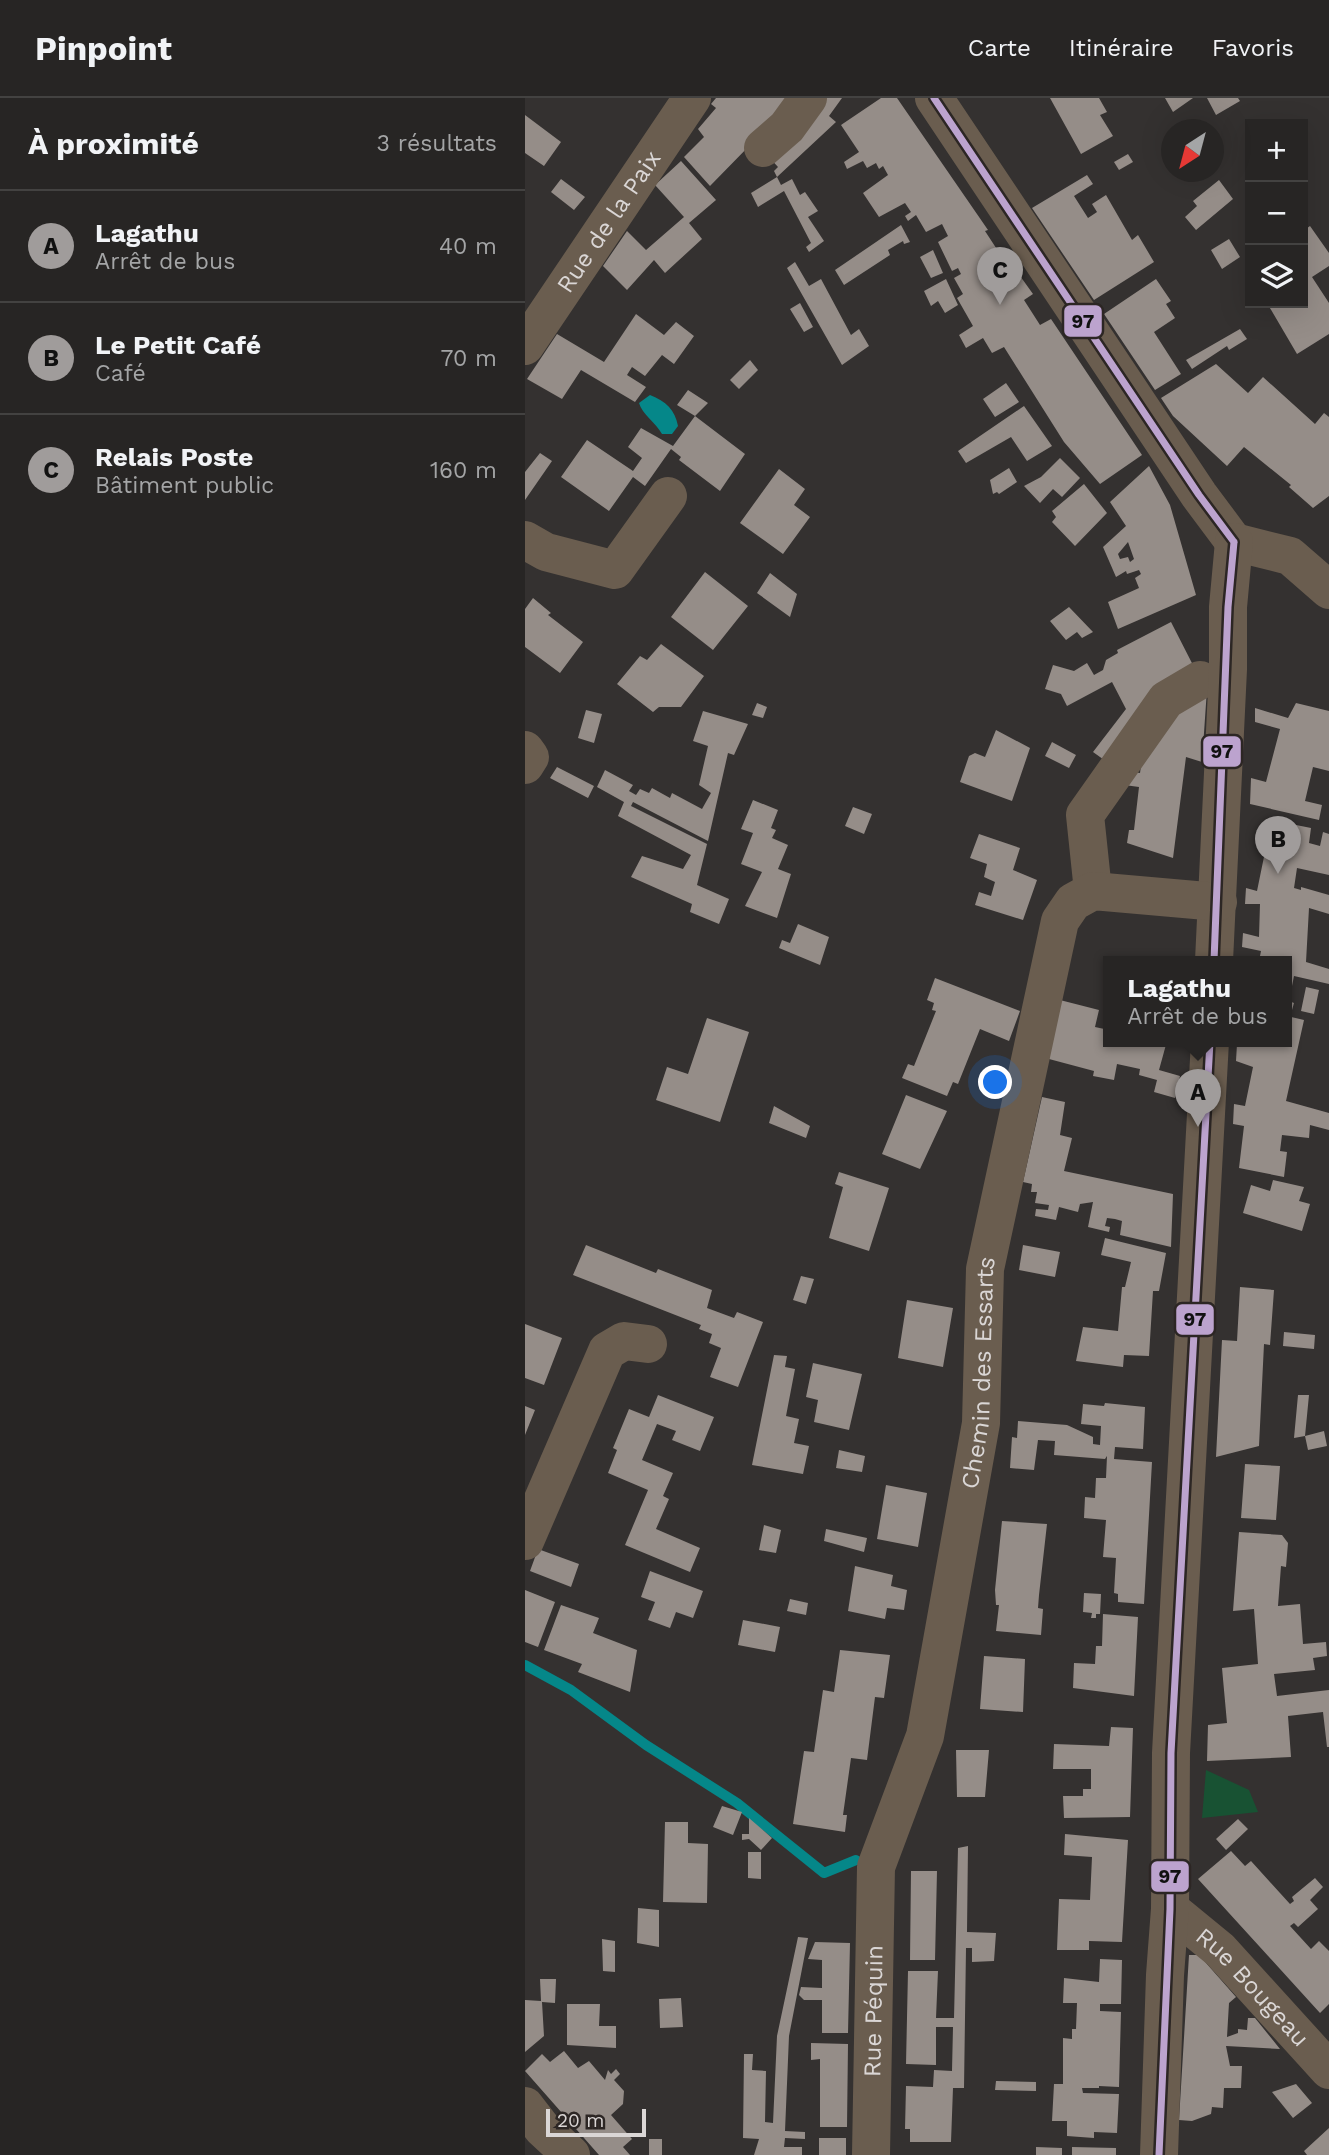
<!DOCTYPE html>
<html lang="fr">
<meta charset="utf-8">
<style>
body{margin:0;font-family:"Work Sans",sans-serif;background:#333131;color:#f1f3f6}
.controls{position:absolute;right:21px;top:21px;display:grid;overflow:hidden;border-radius:0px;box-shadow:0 7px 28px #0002}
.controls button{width:63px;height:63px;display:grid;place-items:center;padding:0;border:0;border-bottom:2px solid #434241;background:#272524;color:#f1f3f6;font:35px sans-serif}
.compass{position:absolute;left:636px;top:21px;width:63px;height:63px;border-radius:50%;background:#272524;box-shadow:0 7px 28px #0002;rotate:216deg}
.scale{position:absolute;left:21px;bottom:18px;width:100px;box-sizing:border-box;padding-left:7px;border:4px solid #dad6d5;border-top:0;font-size:19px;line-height:24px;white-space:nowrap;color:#dad6d5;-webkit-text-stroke:5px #2c2624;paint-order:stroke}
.you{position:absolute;left:471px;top:985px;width:24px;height:24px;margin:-18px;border:5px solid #fff;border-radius:50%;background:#1a73e8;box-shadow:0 0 0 10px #1a73e833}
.badge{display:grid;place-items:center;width:46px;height:46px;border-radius:50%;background:#a09c9b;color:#111;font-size:23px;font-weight:700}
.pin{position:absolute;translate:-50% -58px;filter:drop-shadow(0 2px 4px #0008)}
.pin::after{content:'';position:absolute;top:37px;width:24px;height:21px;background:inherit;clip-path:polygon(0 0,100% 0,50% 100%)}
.popup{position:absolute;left:578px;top:858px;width:189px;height:91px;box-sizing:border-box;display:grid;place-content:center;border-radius:0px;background:#272524;filter:drop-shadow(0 2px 5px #0005);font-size:23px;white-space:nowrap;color:#a4a5a6}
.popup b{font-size:26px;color:#f1f3f6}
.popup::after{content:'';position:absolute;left:50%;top:100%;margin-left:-14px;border:14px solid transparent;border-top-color:#272524}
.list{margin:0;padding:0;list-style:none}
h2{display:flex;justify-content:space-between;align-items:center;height:91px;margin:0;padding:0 28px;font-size:30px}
h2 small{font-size:23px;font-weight:400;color:#a4a5a6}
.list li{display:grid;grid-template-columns:46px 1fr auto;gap:21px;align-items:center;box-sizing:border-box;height:112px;padding:0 28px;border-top:2px solid #434241}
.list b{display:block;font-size:26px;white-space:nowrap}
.list p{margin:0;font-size:23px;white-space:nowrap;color:#a4a5a6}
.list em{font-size:23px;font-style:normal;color:#a4a5a6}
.icon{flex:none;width:38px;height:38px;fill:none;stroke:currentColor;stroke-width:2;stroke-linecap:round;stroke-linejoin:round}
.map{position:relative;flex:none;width:804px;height:2057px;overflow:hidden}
header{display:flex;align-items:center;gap:42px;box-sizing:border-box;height:98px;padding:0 35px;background:#272524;border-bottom:2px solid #434241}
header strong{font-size:33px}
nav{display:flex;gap:38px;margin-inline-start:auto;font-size:24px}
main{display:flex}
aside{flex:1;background:#272524}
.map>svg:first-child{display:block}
</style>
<header>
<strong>Pinpoint</strong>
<nav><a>Carte</a><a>Itinéraire</a><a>Favoris</a></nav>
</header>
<main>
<aside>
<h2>À proximité<small>3 résultats</small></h2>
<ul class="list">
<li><span class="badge">A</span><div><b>Lagathu</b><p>Arrêt de bus</p></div><em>40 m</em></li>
<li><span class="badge">B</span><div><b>Le Petit Café</b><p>Café</p></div><em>70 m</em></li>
<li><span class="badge">C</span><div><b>Relais Poste</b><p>Bâtiment public</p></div><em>160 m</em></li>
</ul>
</aside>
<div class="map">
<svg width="804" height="2057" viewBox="0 0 804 2057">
<rect width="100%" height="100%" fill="#343130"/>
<path fill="#185233" d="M681 1672 724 1692 733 1714 677 1720Z"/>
<path fill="#058789" d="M125 297C141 303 150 312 153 328L147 336H137C131 325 117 316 114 305Z"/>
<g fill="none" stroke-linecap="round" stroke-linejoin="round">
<path stroke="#058789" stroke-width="10" d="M0 1567 46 1592 121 1647 212 1705 299 1775 331 1762"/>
</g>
<path fill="#958d88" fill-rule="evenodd" d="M191 0H271L185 88 159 59 179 39 173 31 191 10 186 6Z
M295 0H317L304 18 311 24 252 79 256 87 267 81 275 97 280 94 293 113 283 119 299 143 284 154 281 149 286 145 259 93 233 109 226 95 252 79 249 73 253 69 242 57Z
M356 0H372L463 132 460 133 475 156 478 154 508 196 499 202 515 227 526 221 617 357 575 386 539 344 479 249 467 255 458 240 441 250 434 237 448 228 432 200 438 196 429 180 436 176 433 170 427 173 413 144 423 138 417 126 401 134 391 117 383 123 380 118 386 114 380 105 354 119 338 95 363 77 358 68 354 71 351 65 342 70 338 63 322 71 319 64 334 54 316 27Z
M525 0H574L582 14 575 17 588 38 556 56Z
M640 0H668L648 14Z
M682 0H713L715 3 691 17Z
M0 17 36 44 19 68 0 55Z
M603 56 608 64 594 72 589 64Z
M156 63 191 102 164 125 177 141 140 175 129 162 102 192 78 168 102 133 121 152 159 119 130 87Z
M562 77 568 86 549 98 563 120 572 114 567 106 581 97 607 142 613 137 629 164 569 202 507 110Z
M36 81 60 99 49 112 26 94Z
M694 82 708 101 671 132 660 119 672 108 668 103Z
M376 127 385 144 379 146 378 143 363 152 365 157 319 187 310 172Z
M785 128 804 155V168L787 179 804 205V236L772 256 742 205H778V133Z
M704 141 715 159 697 171 686 152Z
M408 152 418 175 406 180 395 159Z
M270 164 284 188 296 181 326 237 334 231 344 248 317 267 262 170Z
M421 181 433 207 420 215 413 203 406 208 399 193Z
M631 181 646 203 641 206 650 220 629 234 656 276 630 292 579 216Z
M275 205 288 229 279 234 265 211Z
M111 216 139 237 151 224 169 238 149 266 137 257 120 278 107 269 102 277 121 289 110 304 56 272 37 301 2 281 32 236 79 264Z
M715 231 722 241 704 252 702 248 667 271 661 262Z
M225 262 233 272 214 291 205 282Z
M691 266 723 295 738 279 790 326 799 315 804 319V398L788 410 764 389 766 387 719 349 702 368 648 318 636 300Z
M481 285 494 304 470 319 458 301Z
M163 292 183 305 170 318 220 356 195 393 154 362 156 359 146 351 120 388 108 379 84 413 36 379 62 342 108 373 117 360 103 349 116 330 148 348 170 318 152 307Z
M499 308 527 348 502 363 486 339 441 365 433 353Z
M15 355 27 363 0 402V374Z
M535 360 555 380 537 399 528 391 515 405 499 388 516 379Z
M624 368 645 407 671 497 593 531 583 504 614 490 610 480 616 476 614 472 602 476 601 473 591 479 578 449 601 428 585 404ZM603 444 609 461 605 464 603 459 595 461 593 456Z
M484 370 492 384 474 396 472 394 468 396 465 382Z
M254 371 280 391 269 407 285 419 258 456 215 425Z
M559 386 582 415 550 448 527 424 531 419 527 413Z
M180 474 223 508 188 552 146 519Z
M245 475 272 496 265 519 232 495Z
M8 500 26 515 23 517 58 544 35 575 0 549V511Z
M544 509 568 534 557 540 552 534 541 542 525 523Z
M646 524 671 573 582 664 568 654 601 611 587 584 542 608 536 596 520 591 528 567 549 573 562 565 569 577 578 572 581 562 593 555 592 552Z
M136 546 179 578 156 609H134L128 614 92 586 115 558 122 562Z
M682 591 677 664 661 659 648 760 602 745 604 732H609L614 689 592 686 600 673 615 675 619 646Z
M232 605 242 609 238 620 227 617Z
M771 605 804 613V673L788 669 780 703 797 707 794 722 725 706 726 680 741 684 755 631 730 624V610L763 620Z
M61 612 77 616 69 645 53 640Z
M178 613 223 626 209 657 203 655 183 743 108 704 106 708 182 746 172 787 204 801 194 826 165 814 167 806 106 779 117 758 158 771 166 757 93 718 99 704 72 689 80 672 108 687 104 693 111 697 115 691 124 695 127 690 145 700 147 695 177 711 186 695 174 687 183 648 168 643Z
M471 632 505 650 487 703 435 684 444 658 450 655 460 659Z
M527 644 551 657 544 670 520 658Z
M32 669 69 688 63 700 25 680Z
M228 702 253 712 246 730 251 732 247 740 263 747 253 771 266 776 252 820 220 808 237 774 216 766 228 735 216 731Z
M328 709 347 716 339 736 320 728Z
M741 721 786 730 784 745 795 748 798 734 804 736V777L772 770 769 790 776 792V789L804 797V816L784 810 781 864 804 871V886L769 878 764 903 769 905 767 912 762 911V863H734L736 853 717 849 718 835 734 839 735 806H720L721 790 732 793 741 749 736 748Z
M454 736 495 750 488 772 512 782 498 822 450 807 454 794 466 798 470 784 459 779 462 766 445 760Z
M273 826 304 839 295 867 254 850 257 842 265 845Z
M410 880 495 913 484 943 455 931 433 986 428 984 422 998 377 980 383 966 389 968 411 913 407 912 409 905 402 902Z
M781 889 794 892 789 916 776 913Z
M531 901 574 912 570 929 584 932V943H642L634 972 655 978 650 1000 629 994 632 982 614 977 615 971 592 966 589 982 568 978 569 973 524 961Z
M762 918 779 922 761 1003 804 1015V1032L785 1027 784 1040 757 1037 755 1053 762 1054 759 1079 714 1070 719 1028 708 1026 709 1006 720 1008 728 969 711 963 712 946 723 949 725 943H762Z
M182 920 224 934 195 1024 131 1002 142 969 163 976Z
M381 997 422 1013 395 1071 357 1056Z
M517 999 540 1004 535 1037 547 1040 539 1073 648 1096 646 1149 595 1137 597 1123 590 1121 582 1120 580 1128 585 1129 584 1134 563 1129 568 1104 555 1106 553 1114 534 1109 531 1122 510 1118 511 1111 523 1112 524 1107 510 1105 512 1094H506L507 1086 498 1084Z
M249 1008 285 1028 281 1040 244 1025Z
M314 1074 364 1090 344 1153 304 1140 318 1089 310 1086Z
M748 1082 779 1089 774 1103 785 1106 777 1133 718 1115 726 1087 745 1093Z
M580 1140 641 1155 634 1193H628L624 1258 599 1257 598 1269 551 1263 558 1229 593 1233 597 1189H600L606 1164 576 1157Z
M61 1147 131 1175 133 1171 187 1192 182 1210 209 1220 212 1214 238 1224 213 1289 185 1279 196 1250 184 1245 187 1236 174 1231 176 1227 48 1177Z
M498 1147 535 1154 530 1179 494 1172Z
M276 1178 289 1181 281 1206 268 1202Z
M715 1189 749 1192 745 1247 739 1246 734 1348 691 1359 697 1242 712 1243Z
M382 1202 428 1210 418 1269 373 1260Z
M0 1226 37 1240 19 1287 0 1280Z
M759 1234 790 1237 789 1251 758 1248Z
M249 1257 262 1258 260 1269 270 1271 261 1318 274 1321 269 1345 284 1348 278 1376 227 1367Z
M288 1265 337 1276 324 1332 289 1324 293 1302 281 1299Z
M133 1297 189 1319 175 1353 147 1342 151 1333 132 1326 117 1362 148 1375 138 1398 144 1401 131 1431 175 1450 165 1474 100 1447 123 1392 83 1375 92 1352 88 1350 104 1311 124 1319Z
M773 1297H784L780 1338 799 1333 802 1348 783 1352 780 1338 769 1340Z
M580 1305 620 1309 618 1351 590 1349 589 1361 627 1364 619 1506 593 1504V1496L589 1495 591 1460 578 1459 581 1422 559 1420 560 1399 570 1400 571 1380H581L582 1358 580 1361 529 1357 530 1343 513 1342 509 1372 485 1370 487 1339 492 1340 493 1323 542 1327 568 1339V1346L575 1347 576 1328 556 1326 558 1306 579 1308Z
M0 1308 10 1312 0 1337Z
M314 1352 340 1358 337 1374 311 1370Z
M720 1366 755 1368 751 1422 716 1420Z
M361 1387 402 1395 393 1449 352 1441Z
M477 1423 522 1426 514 1497 513 1510 518 1511 516 1537 471 1533 474 1507H471L470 1492Z
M239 1427 256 1432 251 1455 234 1452Z
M301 1431 342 1440 339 1454 299 1443Z
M714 1434 757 1437 763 1445 761 1469 756 1468 753 1508 775 1506 778 1546 801 1544 802 1558 788 1560 790 1572 749 1576 752 1598 804 1592V1649H802L798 1614 763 1618 766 1659 682 1663 683 1627 702 1625 697 1570 733 1566 729 1511 708 1513Z
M13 1451 54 1466 46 1489 5 1473Z
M330 1468 368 1477 366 1488 382 1492 379 1512 362 1510 360 1521 323 1513Z
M125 1473 178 1493 168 1520 151 1514 145 1530 123 1522 130 1504 116 1499Z
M0 1492 30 1504 13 1549 0 1544Z
M559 1495 576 1496 575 1516H571V1520H566L567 1515 558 1514Z
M265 1501 283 1505 281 1517 262 1513Z
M36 1507 74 1520 68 1535 112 1552 105 1594 53 1574 57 1566 19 1552Z
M578 1516 613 1519 609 1598 548 1590 549 1565 570 1566 571 1548H577Z
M218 1522 255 1529 250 1554 213 1547Z
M315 1552 365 1557 359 1600 350 1599 342 1662 326 1660 318 1717H322L320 1734 268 1726 279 1653 289 1654 298 1592 309 1594Z
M459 1558 500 1561 498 1614 455 1611Z
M586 1629 608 1630 605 1719 539 1720 538 1698H558V1691H566V1671H528L529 1646 584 1648Z
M431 1652H464L460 1699H432Z
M197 1708 217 1714 208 1737 188 1729Z
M224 1720 247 1740 236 1752 224 1741 217 1742V1736H224Z
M713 1721 723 1731 701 1752 691 1741Z
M140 1724H163V1745L183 1746 182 1805 138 1804Z
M540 1736 603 1742 597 1844 564 1843V1852H532L534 1801 565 1802 567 1759 539 1757Z
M443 1748 442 1834 471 1835 469 1863 447 1864V1850H441L439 1990H428L426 2044H385V2031H380L381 1988 408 1989 409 1972 427 1973 428 1929H411V1967L381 1966 383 1873H413L411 1920H429L433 1750Z
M706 1753 720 1768 726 1763 765 1806 769 1803 767 1799 790 1780 798 1789 785 1802 793 1811 773 1829 769 1825 765 1828 786 1851 794 1843 804 1853V1906L795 1915 673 1781Z
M223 1754H236V1781L223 1780Z
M386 1773H412L410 1862H385Z
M113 1810 134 1812V1849L112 1845Z
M273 1839 283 1840 264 1938 260 2033 280 2034V2041L260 2040 259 2049H277V2057H229L234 2041 218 2040 219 1956H228L227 1972 241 1973 240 2024 248 2025 252 1938Z
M77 1841 90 1843V1874L78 1873Z
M290 1844 325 1845 323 1935H297V1902H279L274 1897 276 1889 297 1890V1862L283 1861Z
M664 1857H674L711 1899 704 1905 702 1939 713 1935V1931L722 1932 723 1920H730L755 1951 701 1948 705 1968H717L716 1990H699L698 2010 687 2009 686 2016 667 2023 654 2022Z
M575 1861 597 1862 596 1906H575V1913L596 1914 594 1989 574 1988V1990H557L558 1995 594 1996 592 2035 569 2034V2040L542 2038V2023H527L529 1986H538V1940L547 1941V1931H551L552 1905H538L539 1880 574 1884Z
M15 1881H31L30 1905 17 1904 19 1938 0 1954V1902L16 1903Z
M156 1900 158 1929 135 1930 134 1901Z
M42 1906H75L74 1928H91V1950L42 1947Z
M286 1945 323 1946 322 2029H295V1961L286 1962Z
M39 1953 53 1970 64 1963 80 1982 83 1972 86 1976 91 1971 95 1976 89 1982 99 1993 98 2006 86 2017 107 2041 98 2049 105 2057H74L0 1973 17 1956 25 1964Z
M471 1983 511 1984V1993L470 1992Z
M771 1986 787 2005 768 2020 747 1994Z
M804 2030V2057H782L779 2053Z
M294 2040H321V2057H294Z
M124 2041H137V2057H124Z
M511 2049 537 2050V2057H511Z
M547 2049 591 2050V2057H547Z"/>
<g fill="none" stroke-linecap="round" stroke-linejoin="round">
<g stroke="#6a5d4f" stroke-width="38">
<path d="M409 0 674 397 709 444"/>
<path d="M238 50 262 29 283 0"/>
<path id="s1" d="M0 248 167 0"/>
<path d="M0 442 21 454 90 472 143 398"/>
<path d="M709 444 765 458 804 492"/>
<path d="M0 652 5 659 0 667"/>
<path d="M568 793 560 717 641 602 675 582"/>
<path d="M689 863 703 571V509L709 444"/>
<path d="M0 1443 82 1253 99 1243 123 1246"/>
<path id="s2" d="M645 1811 695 1852 804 1972"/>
<path d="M0 2008 17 2030 46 2057"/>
<path id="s3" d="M346 2057 351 1769 400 1638 456 1325 460 1171 535 823 548 804 568 793 693 804"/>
<path d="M634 2057 640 1877 645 1811 646 1655 685 943"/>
</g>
<g stroke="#2c2624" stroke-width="12">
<path id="bus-1" d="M409 0 674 397 709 444
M689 863 703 509 709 444
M634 2057 645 1811 646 1655 685 943"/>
</g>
<use href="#bus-1" stroke="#bca3ce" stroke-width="7"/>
</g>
<g text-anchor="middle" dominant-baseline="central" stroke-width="7" stroke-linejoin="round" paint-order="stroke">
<g font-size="24" fill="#dad6d5" stroke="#2c2624">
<text stroke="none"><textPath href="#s1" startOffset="150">Rue de la Paix</textPath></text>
<text stroke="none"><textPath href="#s3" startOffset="796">Chemin des Essarts</textPath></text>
<text stroke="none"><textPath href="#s2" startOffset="114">Rue Bougeau</textPath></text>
<text stroke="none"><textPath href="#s3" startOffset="144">Rue Péquin</textPath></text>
</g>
</g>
<g stroke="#2c2624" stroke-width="2.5">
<rect x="538" y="206" width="40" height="34" rx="7" fill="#bca3ce"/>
<rect x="677" y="637" width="40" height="33" rx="7" fill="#bca3ce"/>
<rect x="650" y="1205" width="40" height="33" rx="7" fill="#bca3ce"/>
<rect x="625" y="1762" width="40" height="33" rx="7" fill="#bca3ce"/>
</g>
<g font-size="19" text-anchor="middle" font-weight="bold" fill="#111">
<text x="558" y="230">97</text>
<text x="697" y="660">97</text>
<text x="670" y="1228">97</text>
<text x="645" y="1785">97</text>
</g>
</svg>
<div class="controls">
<button>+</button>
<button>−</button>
<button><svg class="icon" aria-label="layers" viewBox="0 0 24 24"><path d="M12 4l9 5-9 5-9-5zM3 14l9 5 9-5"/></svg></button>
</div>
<svg class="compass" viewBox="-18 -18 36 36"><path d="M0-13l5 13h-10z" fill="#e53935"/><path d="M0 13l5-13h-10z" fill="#a4a5a6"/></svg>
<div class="scale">20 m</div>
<div class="you"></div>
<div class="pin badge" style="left:673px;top:1029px">A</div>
<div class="popup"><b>Lagathu</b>Arrêt de bus</div>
<div class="pin badge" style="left:753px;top:776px">B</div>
<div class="pin badge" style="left:475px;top:207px">C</div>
</div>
</main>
